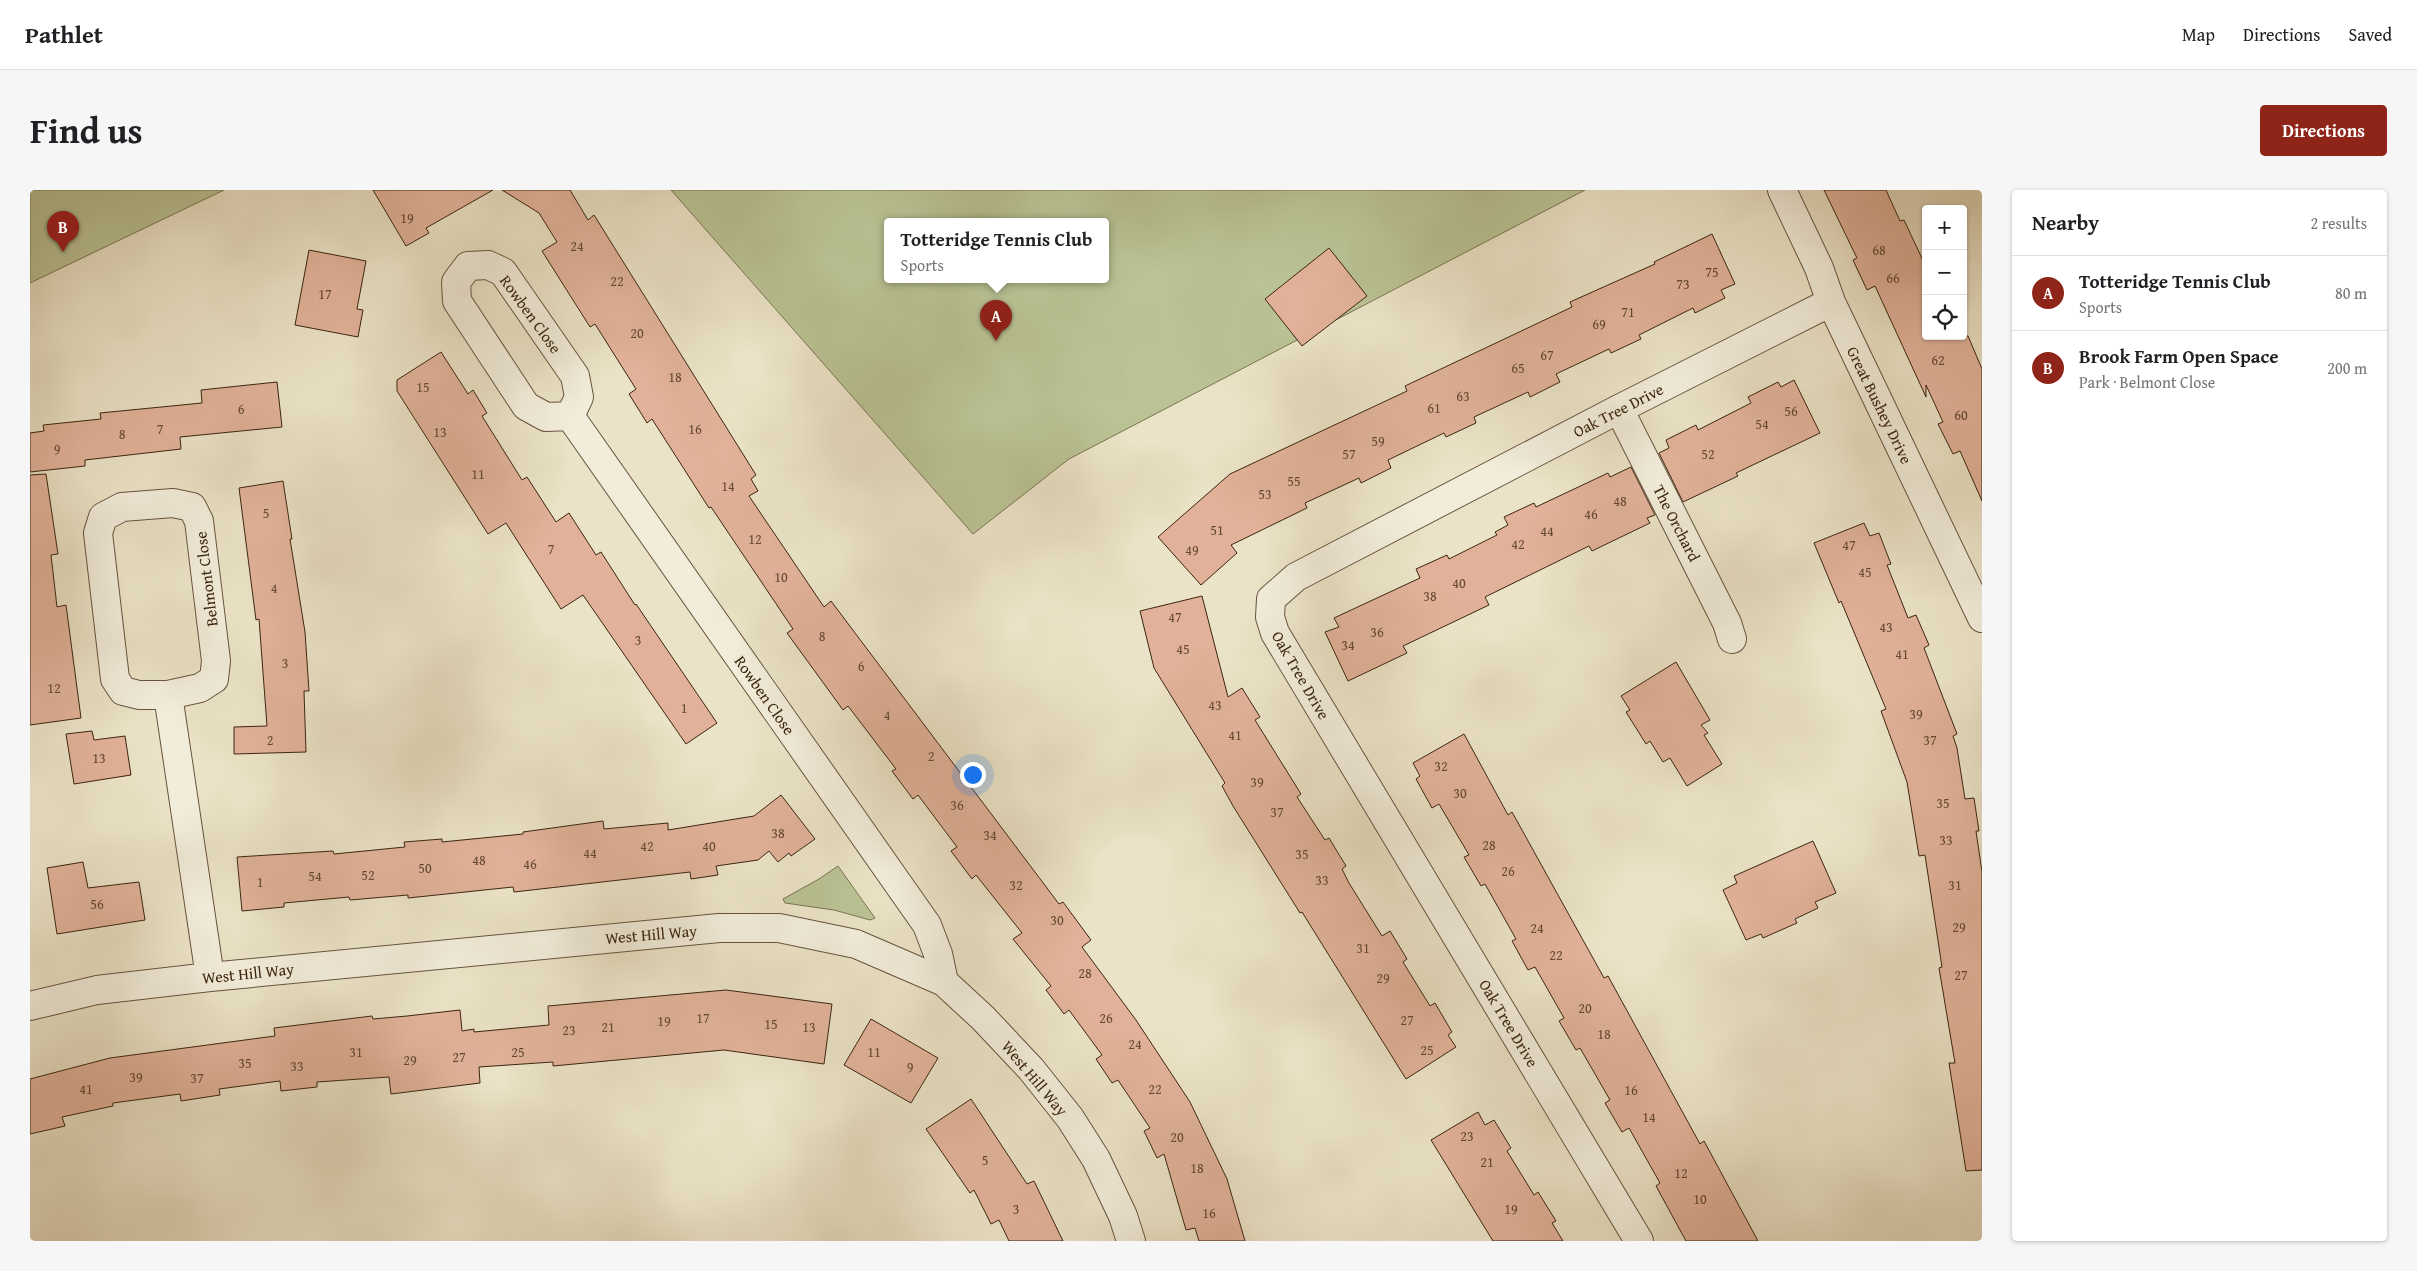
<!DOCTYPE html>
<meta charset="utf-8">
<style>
body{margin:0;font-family:"Gentium Book Plus",serif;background:#f6f6f6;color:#202124}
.controls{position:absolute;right:15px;top:15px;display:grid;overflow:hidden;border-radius:5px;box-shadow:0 1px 4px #0004}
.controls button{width:45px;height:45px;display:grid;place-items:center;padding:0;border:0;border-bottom:1px solid #e0e0e0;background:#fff;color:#202124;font:25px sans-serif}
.you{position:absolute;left:942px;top:584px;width:18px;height:18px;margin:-12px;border:4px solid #fff;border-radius:50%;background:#1a73e8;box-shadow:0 0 0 8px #1a73e833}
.badge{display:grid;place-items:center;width:32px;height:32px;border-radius:50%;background:#8f2418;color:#fff;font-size:16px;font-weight:700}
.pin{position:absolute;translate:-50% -41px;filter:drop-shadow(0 1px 2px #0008)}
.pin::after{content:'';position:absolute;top:26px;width:18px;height:15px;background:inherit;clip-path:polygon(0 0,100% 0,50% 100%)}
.popup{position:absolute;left:854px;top:28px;width:225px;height:65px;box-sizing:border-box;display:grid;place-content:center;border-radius:5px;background:#fff;filter:drop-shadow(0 1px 4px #0005);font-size:16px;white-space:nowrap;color:#757577}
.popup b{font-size:19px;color:#202124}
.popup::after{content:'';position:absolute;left:50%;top:100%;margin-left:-10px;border:10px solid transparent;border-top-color:#fff}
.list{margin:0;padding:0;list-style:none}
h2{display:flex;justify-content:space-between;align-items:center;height:65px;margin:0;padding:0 20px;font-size:21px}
h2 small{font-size:16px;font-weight:400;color:#757577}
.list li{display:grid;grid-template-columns:32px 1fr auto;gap:15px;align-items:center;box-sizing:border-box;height:75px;padding:0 20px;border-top:1px solid #e0e0e0}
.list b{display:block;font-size:19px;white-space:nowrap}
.list p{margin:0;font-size:16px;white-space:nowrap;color:#757577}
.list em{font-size:16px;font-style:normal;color:#757577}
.icon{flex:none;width:28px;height:28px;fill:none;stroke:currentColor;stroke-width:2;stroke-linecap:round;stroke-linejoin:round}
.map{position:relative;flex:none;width:1952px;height:1051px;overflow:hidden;border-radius:5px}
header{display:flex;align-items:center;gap:30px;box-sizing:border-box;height:70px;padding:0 25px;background:#fff;border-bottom:1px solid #e0e0e0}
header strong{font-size:24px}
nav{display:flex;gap:28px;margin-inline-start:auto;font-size:18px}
.intro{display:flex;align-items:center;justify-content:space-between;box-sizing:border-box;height:120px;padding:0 30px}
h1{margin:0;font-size:35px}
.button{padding:12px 22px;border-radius:5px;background:#8f2418;color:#fff;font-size:18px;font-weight:700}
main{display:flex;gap:30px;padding:0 30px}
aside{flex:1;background:#fff;border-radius:5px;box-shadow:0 1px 4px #0004}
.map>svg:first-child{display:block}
</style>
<header>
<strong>Pathlet</strong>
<nav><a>Map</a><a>Directions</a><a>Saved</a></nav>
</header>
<div class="intro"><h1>Find us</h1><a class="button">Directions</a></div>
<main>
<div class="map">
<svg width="1952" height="1051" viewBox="0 0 1952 1051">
<rect width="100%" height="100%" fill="#ebe3c7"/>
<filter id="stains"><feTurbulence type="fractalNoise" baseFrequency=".004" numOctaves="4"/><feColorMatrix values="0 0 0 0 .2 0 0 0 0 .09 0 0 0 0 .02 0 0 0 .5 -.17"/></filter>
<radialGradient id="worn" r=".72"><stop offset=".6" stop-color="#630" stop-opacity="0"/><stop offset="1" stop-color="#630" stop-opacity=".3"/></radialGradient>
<path fill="#bac394" stroke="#7a7452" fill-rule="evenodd" d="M0 0H194L0 93Z
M641 0H1555L1039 269 943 344ZM857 32H1075V90H857Z
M808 676 845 728 840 730 804 720 755 713 753 709 789 689Z"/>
<path fill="#e1b299" stroke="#3b2510" d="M343 0H463L396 38 399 43 376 56Z
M472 0H540L558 30 564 25 726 285 721 289 728 301 719 306 794 417 801 411 1029 714 1033 712 1061 750 1052 757 1106 830 1160 912 1197 989 1215 1051H1169L1165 1038 1156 1040 1134 964 1127 968 1114 941 1120 938 1088 890 1082 893 1066 869 1072 865 1039 820 1034 824 1016 800 1021 796 983 749 992 743 946 685 942 689 921 661 927 657 888 605 883 609 862 581 866 579 818 516 813 520 757 443 763 439 681 317 679 318 622 229 617 233 599 204 606 199 565 134 560 137 512 61 527 52 509 23Z
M1794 0H1856L1870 31 1874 30 1896 77V146H1938L1952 179V311L1930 261 1923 264 1908 234 1913 232 1896 195V207L1845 96 1837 100 1823 70 1827 68Z
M1682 44 1705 94 1691 100 1695 108 1665 123 1663 118 1609 145 1611 149 1581 163 1579 159 1526 184 1530 192 1500 207 1498 202 1444 227 1446 233 1416 247 1414 243 1358 270 1361 278 1331 293 1329 288 1275 313 1277 318 1201 355 1207 363 1171 395 1128 347 1200 284 1377 201 1375 196 1542 117 1540 112 1625 74 1624 72Z
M1299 58 1337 106 1272 156 1235 109Z
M279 60 336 71 327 119 333 120 328 147 265 135Z
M411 162 438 204 443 200 457 223 452 226 492 290 497 287 526 332 539 323 566 365 571 362 605 415 606 414 687 533 656 554 553 405 531 419 476 333 458 344 367 201V190Z
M1764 190 1790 243 1706 283 1708 286 1653 312 1629 263 1639 258 1636 250 1666 235 1668 240 1721 213 1718 207 1748 192 1751 197Z
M247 192 252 237 150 247 151 259 55 270V276L0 282V243L14 241 13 235 71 229 70 223 172 213 171 200Z
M1601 277 1625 325 1617 328 1620 333 1562 361 1559 356 1455 407 1459 415 1373 456 1377 463 1318 491 1295 442 1309 437 1304 428 1390 388 1386 379 1417 365 1419 369 1467 345 1465 342 1478 335 1474 327 1504 313 1506 317 1578 283 1580 287Z
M16 284 28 364 21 365 27 417 36 415 51 528 0 535V285Z
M253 291 262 349H260L275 442 279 501H274L276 562 204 564V537L237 536 229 429 226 430 209 298Z
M1834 333 1840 346 1849 343 1861 374 1857 375 1878 428 1886 425 1899 455 1894 458 1927 544 1923 546 1927 558 1935 609 1944 608 1949 641H1946L1952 682V980L1936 981 1919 873H1925L1909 778 1912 777 1895 665 1889 666 1877 592 1851 521 1856 519 1811 411 1809 413 1784 353Z
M1172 406 1198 507 1212 498 1230 527 1225 530 1271 604 1267 607 1295 650 1299 648 1316 676 1312 679 1319 693 1352 746 1360 741 1377 769 1373 772 1400 816 1405 813 1422 842 1418 845 1426 857 1376 889 1272 722 1270 723 1203 616 1192 596 1195 593 1124 478 1110 421Z
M1646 472 1680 530 1671 535 1678 543 1674 545 1692 574 1657 596 1640 568 1633 572 1620 551 1616 554 1596 522 1600 520 1591 506Z
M62 541 64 550 95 546 101 585 44 594 36 544Z
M1434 544 1478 625 1482 622 1574 788 1578 786 1670 954 1674 951 1728 1051H1656L1626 996 1630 993 1599 938 1592 942 1575 913 1580 910 1550 858 1546 860 1529 831 1534 828 1505 777 1498 780 1482 751 1486 749 1455 694 1451 696 1434 667 1439 665 1409 614 1402 618 1386 589 1390 586 1383 573Z
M751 605 785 649 761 666 759 663 748 672 739 661 728 670 686 676 688 685 661 689 660 682 484 702 483 697 378 708V705L320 710 319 707 254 713V717L212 721 207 667 303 661 304 664 375 657 374 652 412 649V652L493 644V642L573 631 574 639 638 633V640L724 626Z
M1783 651 1806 703 1785 712 1788 718 1765 729 1767 733 1733 748 1731 744 1716 750 1693 700 1707 693 1704 686Z
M53 672 58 698 109 692 115 730 27 744 17 678Z
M696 800 802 814 794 874 694 860 523 876V872L449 877 450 893 361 904 359 887 287 892V897L251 901 250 891 189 899 190 905 151 911 150 904 83 913V916L32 927 35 936 0 944V889L80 868 245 846 244 838 342 826 343 829 377 826 430 820 432 841 444 839V842L519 835 518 816Z
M841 829 908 868 881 913 814 875Z
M941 909 997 994 1004 991 1033 1051H979L969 1030 961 1034 944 1000 940 1003 896 939Z
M1448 922 1455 935 1464 930 1481 958 1477 961 1504 1005 1508 1002 1526 1031 1522 1033 1533 1051H1463L1401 950Z"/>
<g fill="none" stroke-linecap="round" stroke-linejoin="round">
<g stroke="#67543e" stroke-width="30">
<path id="minor" d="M1752 0 1789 78 1801 112 1952 428
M1589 219 1697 433 1702 449
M540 226 549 207 545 186 473 82 458 75 438 76 426 92 427 111 496 216 516 227 540 226 897 735 908 764 914 792
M138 505 170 498 184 489 186 471 169 331 162 317 143 313 92 317 73 327 68 343 85 489 93 501 109 505H138L180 787
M0 816 67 800 180 787 689 738H749L826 754 914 792 953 828 1001 879 1040 928 1066 969 1093 1026 1101 1051
M1609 1051 1245 443 1240 427 1241 409 1266 387 1589 219 1801 112"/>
</g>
<use href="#minor" stroke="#f2eddb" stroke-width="28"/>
</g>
<g text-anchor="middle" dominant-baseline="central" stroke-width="5" stroke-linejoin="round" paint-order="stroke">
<g font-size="14" fill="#644832">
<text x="377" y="28">19</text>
<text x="547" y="56">24</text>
<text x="1849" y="60">68</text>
<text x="1682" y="82">75</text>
<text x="1863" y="88">66</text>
<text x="587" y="91">22</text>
<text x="1653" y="94">73</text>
<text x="295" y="104">17</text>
<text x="1598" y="122">71</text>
<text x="1569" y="134">69</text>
<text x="607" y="143">20</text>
<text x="1517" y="165">67</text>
<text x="1908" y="170">62</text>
<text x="1488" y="178">65</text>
<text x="645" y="187">18</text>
<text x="393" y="197">15</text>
<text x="1433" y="206">63</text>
<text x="1404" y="218">61</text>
<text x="211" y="219">6</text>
<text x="1761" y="221">56</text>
<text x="1931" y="225">60</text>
<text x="1732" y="234">54</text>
<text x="130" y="239">7</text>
<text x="665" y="239">16</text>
<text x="410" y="242">13</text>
<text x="92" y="244">8</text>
<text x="1348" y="251">59</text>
<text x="27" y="259">9</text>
<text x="1319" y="264">57</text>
<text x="1678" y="264">52</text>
<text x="448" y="284">11</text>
<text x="1264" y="291">55</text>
<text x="698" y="296">14</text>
<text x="1235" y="304">53</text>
<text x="1590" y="311">48</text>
<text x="236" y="323">5</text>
<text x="1561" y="324">46</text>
<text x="1187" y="340">51</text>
<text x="1517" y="341">44</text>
<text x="725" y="349">12</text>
<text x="1488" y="354">42</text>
<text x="1819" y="355">47</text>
<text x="521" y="359">7</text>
<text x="1162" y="360">49</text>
<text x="1835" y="382">45</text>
<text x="751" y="387">10</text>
<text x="1429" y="393">40</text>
<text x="244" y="398">4</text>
<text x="1400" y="406">38</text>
<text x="1145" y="427">47</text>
<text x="1856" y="437">43</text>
<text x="1347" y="442">36</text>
<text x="792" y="446">8</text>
<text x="608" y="450">3</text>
<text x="1318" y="455">34</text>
<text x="1153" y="459">45</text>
<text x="1872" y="464">41</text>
<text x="255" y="473">3</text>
<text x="831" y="476">6</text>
<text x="24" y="498">12</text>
<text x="1185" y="515">43</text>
<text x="654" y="518">1</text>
<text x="1886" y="524">39</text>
<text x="857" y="525">4</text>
<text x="1205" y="545">41</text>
<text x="240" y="550">2</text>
<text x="1900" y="550">37</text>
<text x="901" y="566">2</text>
<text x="69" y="568">13</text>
<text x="1411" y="576">32</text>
<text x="1227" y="592">39</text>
<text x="1430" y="603">30</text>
<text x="1913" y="613">35</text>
<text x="927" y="615">36</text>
<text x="1247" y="622">37</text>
<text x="748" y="643">38</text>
<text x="960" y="645">34</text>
<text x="1916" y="650">33</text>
<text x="1459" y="655">28</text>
<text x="617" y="656">42</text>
<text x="679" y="656">40</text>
<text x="560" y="663">44</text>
<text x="1272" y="664">35</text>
<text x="449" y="670">48</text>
<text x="500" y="674">46</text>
<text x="395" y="678">50</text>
<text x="1478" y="681">26</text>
<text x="338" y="685">52</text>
<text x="285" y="686">54</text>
<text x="1292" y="690">33</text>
<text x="230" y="692">1</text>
<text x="986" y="695">32</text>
<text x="1925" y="695">31</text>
<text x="67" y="714">56</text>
<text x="1027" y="730">30</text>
<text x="1929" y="737">29</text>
<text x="1507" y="738">24</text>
<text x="1333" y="758">31</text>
<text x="1526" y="765">22</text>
<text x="1055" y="783">28</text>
<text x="1931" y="785">27</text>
<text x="1353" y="788">29</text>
<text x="1555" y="818">20</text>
<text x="673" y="828">17</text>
<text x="1076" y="828">26</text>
<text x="1377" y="830">27</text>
<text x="634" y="831">19</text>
<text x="741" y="834">15</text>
<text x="578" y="837">21</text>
<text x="779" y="837">13</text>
<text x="539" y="840">23</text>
<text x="1574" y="844">18</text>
<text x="1105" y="854">24</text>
<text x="1397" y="860">25</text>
<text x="326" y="862">31</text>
<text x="488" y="862">25</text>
<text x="844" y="862">11</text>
<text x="429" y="867">27</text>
<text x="380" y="870">29</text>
<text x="215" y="873">35</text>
<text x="267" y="876">33</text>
<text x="880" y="877">9</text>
<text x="106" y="887">39</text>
<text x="167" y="888">37</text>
<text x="56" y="899">41</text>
<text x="1125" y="899">22</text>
<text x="1601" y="900">16</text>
<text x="1619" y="927">14</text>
<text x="1437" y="946">23</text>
<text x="1147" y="947">20</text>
<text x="955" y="970">5</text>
<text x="1457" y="972">21</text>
<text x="1167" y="978">18</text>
<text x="1651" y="983">12</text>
<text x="1670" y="1009">10</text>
<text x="986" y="1019">3</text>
<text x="1481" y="1019">19</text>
<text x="1179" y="1023">16</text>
</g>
<g font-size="16" fill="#3b2510" stroke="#f2eddb">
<text transform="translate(501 124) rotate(54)">Rowben Close</text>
<text transform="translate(1850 215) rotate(64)">Great Bushey Drive</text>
<text transform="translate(1588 220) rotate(-27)">Oak Tree Drive</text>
<text transform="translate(1647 333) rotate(63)">The Orchard</text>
<text transform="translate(176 389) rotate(-97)">Belmont Close</text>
<text transform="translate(1271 485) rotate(60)">Oak Tree Drive</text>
<text transform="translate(735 505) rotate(55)">Rowben Close</text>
<text transform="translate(621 744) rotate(-5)">West Hill Way</text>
<text transform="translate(218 783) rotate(-6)">West Hill Way</text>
<text transform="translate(1479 833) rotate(59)">Oak Tree Drive</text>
<text transform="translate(1005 888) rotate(50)">West Hill Way</text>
</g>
</g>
<rect width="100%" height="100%" filter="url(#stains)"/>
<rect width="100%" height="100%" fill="url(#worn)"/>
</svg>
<div class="controls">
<button>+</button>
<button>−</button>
<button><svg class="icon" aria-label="locate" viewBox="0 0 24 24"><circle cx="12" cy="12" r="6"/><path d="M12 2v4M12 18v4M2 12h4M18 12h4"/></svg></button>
</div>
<div class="you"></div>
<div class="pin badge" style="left:966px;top:151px">A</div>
<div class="popup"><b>Totteridge Tennis Club</b>Sports</div>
<div class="pin badge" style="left:33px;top:62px">B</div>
</div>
<aside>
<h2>Nearby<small>2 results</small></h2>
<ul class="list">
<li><span class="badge">A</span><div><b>Totteridge Tennis Club</b><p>Sports</p></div><em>80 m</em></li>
<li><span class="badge">B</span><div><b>Brook Farm Open Space</b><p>Park · Belmont Close</p></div><em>200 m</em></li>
</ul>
</aside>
</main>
